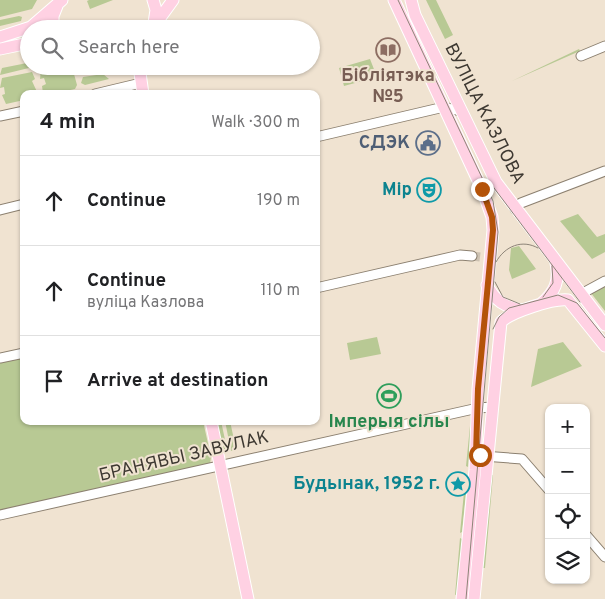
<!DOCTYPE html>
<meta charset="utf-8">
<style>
body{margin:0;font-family:Overpass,sans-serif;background:#f2f2f2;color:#202124}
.controls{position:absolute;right:15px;bottom:15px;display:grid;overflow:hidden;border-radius:10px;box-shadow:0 1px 4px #0004}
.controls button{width:45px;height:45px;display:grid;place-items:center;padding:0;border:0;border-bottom:1px solid #e0e0e0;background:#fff;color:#202124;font:25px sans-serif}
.stop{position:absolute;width:15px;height:15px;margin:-11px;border:4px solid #b45309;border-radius:50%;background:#fff}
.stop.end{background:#b45309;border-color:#fff;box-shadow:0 1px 5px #0008}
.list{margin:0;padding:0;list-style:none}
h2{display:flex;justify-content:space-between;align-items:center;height:65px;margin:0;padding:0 20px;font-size:21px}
h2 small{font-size:16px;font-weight:400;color:#757577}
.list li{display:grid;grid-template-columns:32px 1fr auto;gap:15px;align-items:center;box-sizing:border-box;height:90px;padding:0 20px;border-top:1px solid #e0e0e0}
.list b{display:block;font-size:19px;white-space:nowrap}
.list p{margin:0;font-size:16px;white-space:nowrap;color:#757577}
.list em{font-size:16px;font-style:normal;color:#757577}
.icon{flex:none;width:28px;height:28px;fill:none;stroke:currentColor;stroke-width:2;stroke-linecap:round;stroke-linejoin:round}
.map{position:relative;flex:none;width:605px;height:599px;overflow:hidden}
.search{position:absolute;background:#fff;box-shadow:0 1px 4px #0004;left:20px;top:20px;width:300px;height:55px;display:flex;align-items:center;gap:12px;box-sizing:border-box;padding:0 18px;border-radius:28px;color:#757577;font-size:19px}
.panel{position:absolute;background:#fff;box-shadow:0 1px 4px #0004;left:20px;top:90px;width:300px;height:335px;border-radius:10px}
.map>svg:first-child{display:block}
</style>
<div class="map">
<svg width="605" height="599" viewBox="0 0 605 599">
<rect width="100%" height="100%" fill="#f0e3d1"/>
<path fill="#b8c994" d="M0 0H37L32 9 0 17Z
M113 0 90 9 87 1 89 0Z
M426 0H436L453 35 445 39Z
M19 16 22 17 21 21 0 26V20Z
M579 49 580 51 573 54 512 81Z
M370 59 377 77 344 86 339 68Z
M27 63 33 67 0 75 2 68Z
M51 67 65 75 74 74 77 85 75 89 52 94 43 93 42 86 46 84 44 78 40 79 41 70Z
M32 72 35 79 32 81 38 94H24V100L6 104 2 95 5 94 4 87 0 88 2 78Z
M103 74 109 79 85 85 81 83 83 77Z
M578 214 597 237 605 234V252L592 259 560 221Z
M519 246 536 269 512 279 509 270 511 248Z
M605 287V311L591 293Z
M377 337 381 354 350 360 347 343Z
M563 342 582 366 531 387 538 349Z
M24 357V421H203L211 457 210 464 0 515V362Z
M471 416H472L468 467 466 466Z
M217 421H221L227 449 223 450Z
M225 421H230L236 449 231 451Z
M490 475H493L485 568H483Z
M465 482H467L462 532 460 533Z
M460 538 462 539 458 594 455 595Z"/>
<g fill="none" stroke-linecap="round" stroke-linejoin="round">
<path stroke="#ccc1b1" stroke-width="9" stroke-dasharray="9 4.5" stroke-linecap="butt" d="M472 256 480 257"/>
<g stroke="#8c8070" stroke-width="11">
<path id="minor" d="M581 56 605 46
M95 94 141 83
M0 116 24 111
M316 137 444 107 460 111
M515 209 521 203 605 171
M0 210 24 204
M316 288 460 255 472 256
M581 294 605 281
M0 358 24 353
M483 456 522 459 549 490
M0 515 478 408 492 407
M586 535 605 557"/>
</g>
<g stroke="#fff" stroke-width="13">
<path id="major" d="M153 0 156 10 154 23
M394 0 482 189 492 217 493 230 478 389 475 470 462 599
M411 0 415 15 496 182 605 325
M53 29V16L57 6
M152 29 173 0
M0 37 31 27 62 0
M0 49 29 43
M139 66 143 94
M487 285C495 301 505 307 522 310
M541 304C555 292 560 281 556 263
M211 421 248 599
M474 599 501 322C511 312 554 298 568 300L605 346"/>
</g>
<use href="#minor" stroke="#fff" stroke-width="9"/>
<use href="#major" stroke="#ffd1e3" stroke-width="11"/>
<path stroke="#8d8478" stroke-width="1" d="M398 0 493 201 498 232 466 599
M491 184 580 302
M496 262C505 246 522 239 538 248
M495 282 503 297 520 304
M543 297 553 283 552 266
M493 329 499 317 509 308 558 295 577 303 605 338"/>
</g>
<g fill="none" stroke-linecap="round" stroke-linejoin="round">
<path stroke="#b45309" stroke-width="6" d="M480 455 476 454 478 389 493 230 492 217 482 189"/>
</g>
<defs>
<g id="library-ring" transform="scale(1.25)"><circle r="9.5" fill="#f0e3d1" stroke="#8d6e63" stroke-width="1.5"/><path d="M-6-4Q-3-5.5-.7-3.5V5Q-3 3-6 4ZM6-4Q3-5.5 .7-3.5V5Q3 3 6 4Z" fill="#8d6e63"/></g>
<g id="civic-ring" transform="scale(1.25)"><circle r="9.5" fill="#f0e3d1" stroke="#5c6f8a" stroke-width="1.5"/><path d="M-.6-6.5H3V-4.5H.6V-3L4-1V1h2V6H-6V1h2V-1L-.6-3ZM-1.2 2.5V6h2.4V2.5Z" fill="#5c6f8a"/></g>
<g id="theatre-ring" transform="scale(1.25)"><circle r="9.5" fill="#f0e3d1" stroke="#0f9aa8" stroke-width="1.5"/><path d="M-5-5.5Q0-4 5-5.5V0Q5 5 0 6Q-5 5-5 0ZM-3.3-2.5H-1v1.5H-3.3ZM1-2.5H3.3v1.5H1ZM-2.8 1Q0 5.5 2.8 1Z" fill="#0f9aa8"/></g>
<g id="stadium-ring" transform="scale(1.25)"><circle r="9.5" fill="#f0e3d1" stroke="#2e9e5b" stroke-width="1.5"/><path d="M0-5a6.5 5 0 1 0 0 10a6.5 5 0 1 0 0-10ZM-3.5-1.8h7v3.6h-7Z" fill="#2e9e5b"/></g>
<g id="sight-ring" transform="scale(1.25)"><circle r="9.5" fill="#f0e3d1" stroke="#0f9aa8" stroke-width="1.5"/><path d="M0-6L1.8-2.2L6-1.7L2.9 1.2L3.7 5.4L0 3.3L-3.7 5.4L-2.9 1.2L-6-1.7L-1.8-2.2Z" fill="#0f9aa8"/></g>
</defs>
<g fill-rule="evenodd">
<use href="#library-ring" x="388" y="50"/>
<use href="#civic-ring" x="428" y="143"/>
<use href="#theatre-ring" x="429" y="190"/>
<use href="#stadium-ring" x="389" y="396"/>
<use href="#sight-ring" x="458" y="484"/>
</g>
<g text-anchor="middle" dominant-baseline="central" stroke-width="4" stroke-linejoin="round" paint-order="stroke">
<g font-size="18" font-weight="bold" fill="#785e54" stroke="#f0e3d1">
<text x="388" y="76">Бібліятэка<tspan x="388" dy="21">№5</tspan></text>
</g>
<g font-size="18" fill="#3d3831" stroke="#f0e3d1">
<text transform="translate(484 114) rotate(63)">ВУЛІЦА КАЗЛОВА</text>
<text transform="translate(184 457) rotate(-13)">БРАНЯВЫ ЗАВУЛАК</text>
</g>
<g font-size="18" font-weight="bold" fill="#4e5e75" stroke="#f0e3d1" text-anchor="end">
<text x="410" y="143">СДЭК</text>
</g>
<g font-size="18" font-weight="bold" fill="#0d838f" stroke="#f0e3d1" text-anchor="end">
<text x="412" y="190">Мір</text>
<text x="440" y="484">Будынак, 1952 г.</text>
</g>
<g font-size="18" font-weight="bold" fill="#27864d" stroke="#f0e3d1">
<text x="389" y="422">Імперыя сілы</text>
</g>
</g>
</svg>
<div class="controls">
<button>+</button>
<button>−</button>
<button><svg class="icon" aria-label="locate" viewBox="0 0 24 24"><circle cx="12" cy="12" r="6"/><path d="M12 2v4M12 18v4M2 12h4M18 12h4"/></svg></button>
<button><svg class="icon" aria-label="layers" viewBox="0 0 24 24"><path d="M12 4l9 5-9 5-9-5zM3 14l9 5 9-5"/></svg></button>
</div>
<div class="stop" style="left:480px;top:455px"></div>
<div class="stop end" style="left:482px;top:189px"></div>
<div class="search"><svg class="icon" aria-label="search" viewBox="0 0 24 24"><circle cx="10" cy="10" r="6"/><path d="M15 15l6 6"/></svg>Search here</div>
<section class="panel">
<h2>4 min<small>Walk · 300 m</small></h2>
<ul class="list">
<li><svg class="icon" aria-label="ahead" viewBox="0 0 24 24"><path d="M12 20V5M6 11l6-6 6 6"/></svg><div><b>Continue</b></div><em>190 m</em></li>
<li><svg class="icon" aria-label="ahead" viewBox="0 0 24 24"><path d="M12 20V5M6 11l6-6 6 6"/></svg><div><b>Continue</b><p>вуліца Казлова</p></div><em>110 m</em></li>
<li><svg class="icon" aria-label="arrive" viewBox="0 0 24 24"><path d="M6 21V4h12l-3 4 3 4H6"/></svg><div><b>Arrive at destination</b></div></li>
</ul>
</section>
</div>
